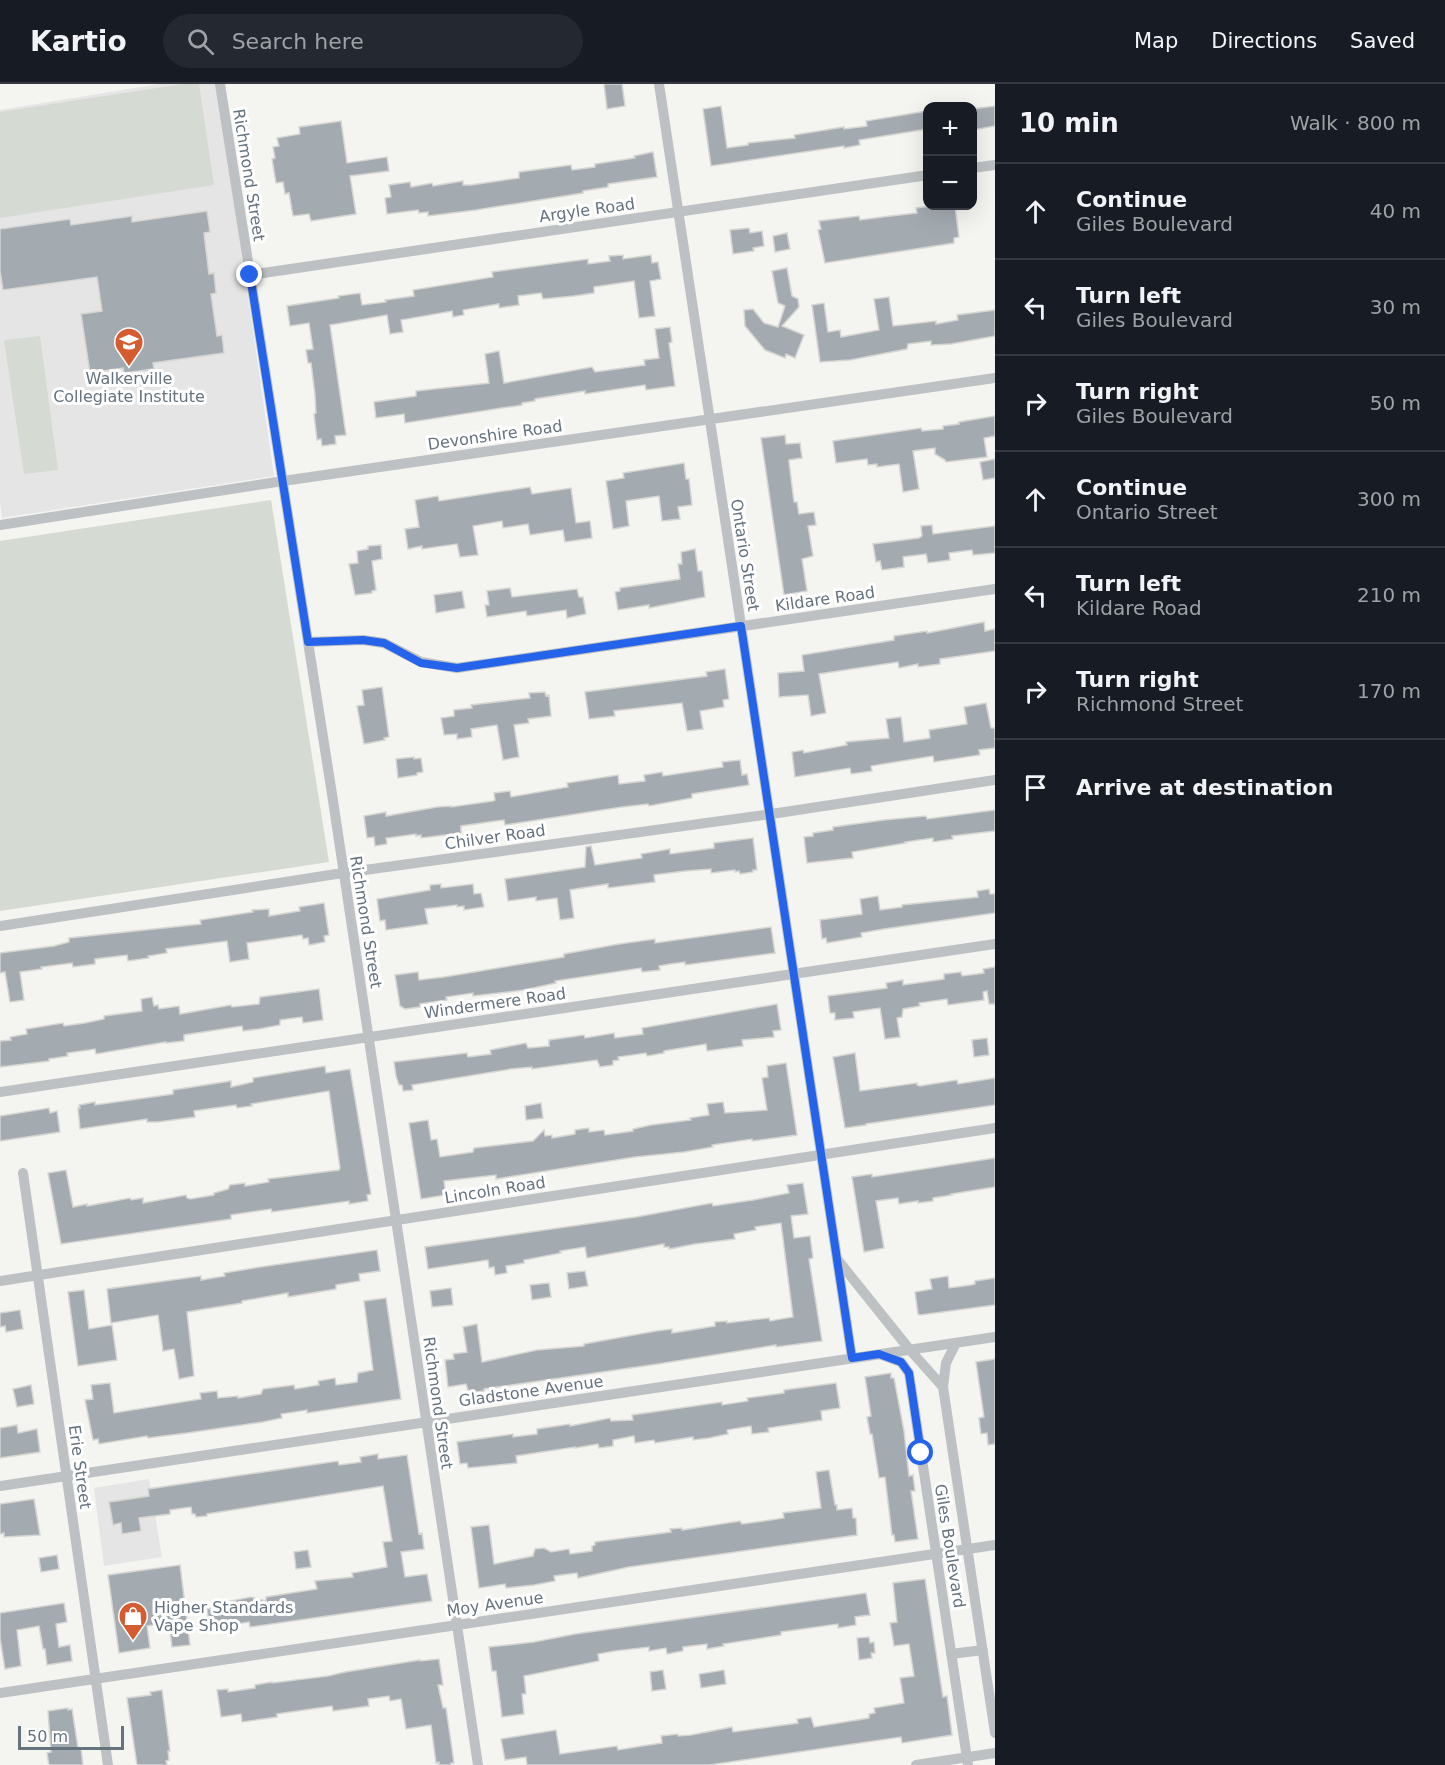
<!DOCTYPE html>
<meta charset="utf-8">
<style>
body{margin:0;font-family:"DejaVu Sans",sans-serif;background:#242831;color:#f1f3f6}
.controls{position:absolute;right:18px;top:18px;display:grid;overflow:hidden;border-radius:12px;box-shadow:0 6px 24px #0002}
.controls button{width:54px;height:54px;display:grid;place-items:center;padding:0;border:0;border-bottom:2px solid #363941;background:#171b24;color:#f1f3f6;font:30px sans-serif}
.scale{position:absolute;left:18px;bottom:15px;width:106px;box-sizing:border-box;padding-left:6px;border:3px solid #65737f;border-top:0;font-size:16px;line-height:21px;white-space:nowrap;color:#65737f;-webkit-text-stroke:4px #fff;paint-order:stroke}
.stop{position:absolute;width:18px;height:18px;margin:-14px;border:4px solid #2563eb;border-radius:50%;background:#fff}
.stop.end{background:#2563eb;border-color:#fff;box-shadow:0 2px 6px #0008}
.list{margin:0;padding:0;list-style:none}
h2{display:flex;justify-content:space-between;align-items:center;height:78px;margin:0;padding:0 24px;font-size:26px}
h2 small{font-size:20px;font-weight:400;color:#9ea1a6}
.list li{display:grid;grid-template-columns:39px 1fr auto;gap:18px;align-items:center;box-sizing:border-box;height:96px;padding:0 24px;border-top:2px solid #363941}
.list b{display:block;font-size:22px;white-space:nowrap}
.list p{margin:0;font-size:20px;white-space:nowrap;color:#9ea1a6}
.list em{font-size:20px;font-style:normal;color:#9ea1a6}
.icon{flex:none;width:33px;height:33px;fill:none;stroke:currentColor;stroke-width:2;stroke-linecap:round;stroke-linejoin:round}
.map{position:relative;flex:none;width:995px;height:1681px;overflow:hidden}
header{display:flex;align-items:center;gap:36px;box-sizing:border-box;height:84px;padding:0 30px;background:#171b24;border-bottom:2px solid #363941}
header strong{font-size:28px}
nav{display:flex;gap:33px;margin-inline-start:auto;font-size:21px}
.search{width:420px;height:54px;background:#242831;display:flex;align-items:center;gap:15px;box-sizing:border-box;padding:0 21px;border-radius:33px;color:#9ea1a6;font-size:22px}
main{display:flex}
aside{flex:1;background:#171b24}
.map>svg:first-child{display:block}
</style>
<header>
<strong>Kartio</strong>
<div class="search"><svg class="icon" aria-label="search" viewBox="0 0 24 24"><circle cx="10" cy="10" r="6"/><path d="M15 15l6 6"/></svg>Search here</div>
<nav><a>Map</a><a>Directions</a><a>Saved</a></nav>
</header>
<main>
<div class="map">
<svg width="995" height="1681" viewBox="0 0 995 1681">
<rect width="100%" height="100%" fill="#f4f4f0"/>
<path fill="#e4e5e4" d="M159 0H217L274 392 2 434 0 418V26Z
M149 1395 162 1473 104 1482 94 1404Z"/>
<path fill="#d5dad2" d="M183 0H199L214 101 0 134V28Z
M40 252 58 386 24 390 4 256Z
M271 416 329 778 0 827V457Z"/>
<path fill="#a4abb0" stroke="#d5d5d3" stroke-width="1.5" d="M604 0H622L625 22 607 25Z
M721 22 727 64 748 61V59L795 54 794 51 844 43V45L867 42 866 37 927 27V45L859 56 860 61 844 64V62L711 82 703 25Z
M995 22V42L972 46V25Z
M341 37 347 79 387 73 389 87 350 92 356 130 311 137 309 130 293 132 289 109 285 110 283 98 276 99 272 75 275 74 273 63 279 62 277 54 300 50 299 43Z
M653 68 657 93 608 100V103L583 107V109L476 126 428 132V128L419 129 418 126 387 130 385 114 391 113 389 101 410 98 411 103 432 99 433 102 463 97V101H471L519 94V88L571 81 572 86 595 83V80L635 74 634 72Z
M931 122H955L959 153 954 154V159L825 179 818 146 821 145 819 137 859 132 860 136 890 132 917 129 916 124Z
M207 127 210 148 204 149 209 190 214 189 216 209 211 210 217 252 222 251 224 269 153 279 154 285 124 289 123 284 90 289 81 230 102 227 97 193 3 206 0 187V145L70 135 71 141 132 132V138Z
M749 144 750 149 762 147 764 162 753 164 754 167 733 170 730 146Z
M787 149 790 165 775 168 773 152Z
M623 171V175L651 171 652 179 658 178 661 195 650 197 655 232 639 234 634 197 594 203V209L574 212 543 215 541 209 518 212 519 221 499 224V220L463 226 464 231 453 233 452 227 401 236 403 248 390 250 387 231 330 241 346 351 335 352 336 360 322 362 321 355 317 356 314 330 316 329 315 311 311 279H308L306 266 313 265 309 239 290 242 287 222 339 214 338 212 360 209 362 221 386 218 385 216 414 212 413 206 493 193 492 188 588 175V180L610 177 609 172Z
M787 184 792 212 798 215 799 223 782 242 804 251 795 274 786 270 785 274 765 266 745 242 744 226 753 225 764 239 778 243 785 222 778 219 772 187Z
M889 213 893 242 936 237V240L958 236 957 231 995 226V252L951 260 931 261V257L908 260 907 265 850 276 820 278 812 221 824 219 828 248 840 246 841 253 879 246 874 215Z
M670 243 672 258 669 259 675 302 646 306 645 301 585 310V307L535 315V317L522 319V321L405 339 404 330 376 334 374 318 416 312V307L489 299 485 270 499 267 504 299 592 283 595 288 645 281 644 276 659 274 655 245Z
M995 332V352L984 354 987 373 946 378 945 376 935 370V364L913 367 919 405 903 408 899 380 877 383V380L868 381 867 375 836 379 833 357 921 344 922 347 943 345V342L959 340V338Z
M785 351 786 360 800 359 802 374 789 376V378L794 418H797L799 430 814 428 816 441 808 442 813 472 802 475 807 507 784 511 761 354Z
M995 375V394L983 396 980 378Z
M684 379 686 395H689L692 421 678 423 680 435 662 437 659 412 626 417 629 442 613 445 606 397 624 394 623 389Z
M530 403 532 410 571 404 576 439 590 437 592 454 565 458 563 446 530 451 528 440 503 444 502 437 473 442 478 471 460 473 457 460 422 465V462L408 465 405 445 419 443 415 416 438 412 439 417Z
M932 441 933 450 995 442V469L973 471 972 466 949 469 950 476 928 479 926 470 903 473 904 483 882 486 880 477 876 478 873 460 919 454 922 452 921 442Z
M381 461 382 475 372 477 376 506 372 507V509L355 511 349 480 358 479 357 467 368 465V462Z
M695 465 698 487H702L705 513 649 524V521L618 526 615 508 620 507V504L680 495 678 480H682L681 468Z
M510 504 512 513 577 505 579 513H583L586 530 567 534 566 526 527 532 526 527 487 533 485 521H489L487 507Z
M462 507 465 524 436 529 434 511Z
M984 538 985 547 995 545V567L940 575V580L918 583V580L899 584 898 578 819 590 826 629 811 632 808 611 779 613 778 589 804 587 802 571 894 556V552L927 547V549Z
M725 585 729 615 723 616 724 623 700 627 703 645 687 647 682 619 614 627 615 632 589 635 585 608 707 592 706 588Z
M382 603 389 653 384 654 385 656 364 660 357 622 364 621 362 606Z
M545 608 546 612 549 611 551 632 528 635 529 639 514 641 519 673 503 676 497 641 471 645 472 653 457 655V650L444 651 441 634 454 632V626L472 624 471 621 530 614 529 609Z
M986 619 991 644H995V664L979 666 980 671 934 678 933 672 871 682 872 687 851 690 850 684 795 693 792 668 803 666 804 669 847 661 846 658 889 654 886 635 901 633 904 658 930 654 929 646 967 640 964 623Z
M414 673V675L421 674 423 688 417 689V691L398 694 396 675Z
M740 676 742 691 747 690 749 701 692 710V714L649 722 648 720 622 723 505 741 504 736 496 737 461 742V749L421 754V751L416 752V750L388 754H386L387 760 375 762 374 753 367 754 364 732 386 728V732L437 723 451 722V723L493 717 495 716 494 709 510 707 511 713 568 703 567 699 618 691 619 700 645 697 644 691 662 688 663 692 723 683 722 678Z
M995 726V747L952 752 953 755 933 758V754L905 758 906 759 852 768 853 774 807 779 804 753 813 752V749L833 746V743L884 736 926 732 927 735Z
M753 754 757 786H753V788L740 790 739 787 735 788V786L711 789V785L685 787 654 791 655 798 608 804V800L570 806 574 834 560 836 557 814 536 817V813L508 817 505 795 585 783 586 763 591 762 595 781 642 774 641 770 670 765V770L714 764V759Z
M441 800V804L473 800 474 810 481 809 484 823 464 826V822L457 823V821L425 825 428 840 408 843 386 846 385 836 380 837 377 815 430 806V801Z
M989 805 990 810H995V829L884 845 861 849 862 853 827 859 826 854 822 855 820 836 862 830 860 815 878 812 880 826 902 823V821L978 813 977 807Z
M324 819 329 851 324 852 325 858 309 861 308 854 303 855 302 851 247 859 249 875 230 878 227 857 166 865 167 869 148 872 149 874 128 877 127 871 95 875V880L73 883 72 879 41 883 42 885 20 888 24 916 10 918 5 888 0 889V869L54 862 69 858V854L201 840 200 836 253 828 252 826 269 825V832L300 827 299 823Z
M771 843 775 869 685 881V878L670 880 659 882 660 886 642 888 641 884 602 890 555 897 556 899 524 906 473 912V909L446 913 447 916 420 920V923L405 925 400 922 395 891 418 888 419 896 444 893 564 873V870L619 860 655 855V859Z
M995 883V920H989L987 907 983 908 984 916 948 921 947 915 919 919 920 922 903 925 902 933 897 934 900 953 885 955 880 924 853 928 854 934 835 936V929H830L828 912 887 904 886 899 903 896V901L944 895V890L961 888 962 892 984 889 983 885Z
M319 905 323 936 303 939 302 933 280 936V941L259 945 243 947 242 942 184 951V957L166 959V958L96 970 95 965 89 966 67 969 68 972 49 975V977L0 983V957L11 956 10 953 27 950 26 945 63 939 64 942 85 939 104 935V932L142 927 141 915 152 913 154 922 158 921 159 925 179 922 180 930 231 921 232 923 259 920 260 913Z
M777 920 781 946 773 947 774 953 742 956 743 962 707 967 706 960 664 967V969L647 972 646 969 618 973 619 976 613 977V981L600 983 597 976 532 985V983L511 985 412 1001 413 1006 403 1007 402 1001H399L396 992 394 978 467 969 468 973 491 970 490 966 526 959 528 964 549 962V956L584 951 585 954 614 949 615 954 643 950 642 944Z
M987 954 989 971 974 973 972 956Z
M855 969 860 1007 917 999V1001L920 1002 957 996 958 1000 995 994V1021L866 1040V1041L845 1044 833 973Z
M786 979 797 1051 752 1057V1055L712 1061 713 1063 684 1068 635 1073 496 1095V1091L444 1097 446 1111 421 1115 409 1039 428 1036 431 1056 437 1055 440 1073 473 1068 474 1064 533 1057 544 1046 545 1052 552 1051V1054L575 1050V1046L589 1044V1048L604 1046 605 1051 633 1047V1045L651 1041 691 1036 690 1034 709 1031 707 1020 723 1018 725 1029 767 1026 762 994 768 993 767 982Z
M325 982 326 989 350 985 371 1110 367 1111 368 1117 349 1120V1117L272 1128 271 1125 231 1131V1135L61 1160 48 1089 66 1086 73 1123 87 1120V1122L130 1114 131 1116 143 1114V1119L186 1111 187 1114 190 1115 214 1111V1109L228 1105 230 1101 245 1099V1102L269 1098 268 1095 339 1086 340 1084 329 1007 251 1020 252 1022 237 1024 236 1021 194 1027 195 1033 158 1038H147V1035L80 1045 78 1024H80L79 1021 95 1018V1021L173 1010V1006L231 997V1003L253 998V994Z
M541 1019 543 1034 526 1036 525 1022Z
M49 1024 50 1029 57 1027 60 1048 0 1057V1032Z
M995 1074V1103L951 1110 952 1111 933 1114V1117L918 1119V1117L899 1120 898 1114 876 1117 884 1164 864 1168 852 1093 872 1090V1093Z
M803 1099 808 1130 791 1132 794 1154 810 1152 813 1174 809 1175 822 1257 776 1263V1261L658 1280 484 1305V1307L469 1309 466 1300 448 1303 445 1276 454 1275 453 1270 467 1268 463 1243 477 1240 482 1278 537 1266 584 1262V1260L656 1247 672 1245V1249L715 1242V1238L727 1237V1239L769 1234 770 1237 793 1233 781 1139 755 1143 756 1146 734 1150 735 1155 695 1160 669 1165V1163H664V1160L587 1174 585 1163 560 1167 561 1169 524 1176V1179L506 1182 507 1189 495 1191 494 1183 489 1184 488 1176 428 1185 425 1163 636 1133 712 1119 713 1122 753 1116 789 1109 787 1101Z
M377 1166 380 1187 359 1190 360 1197 336 1201V1205L288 1213V1209L254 1215 242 1217V1219L187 1228 194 1292 179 1295 174 1265 163 1267 158 1231 111 1239 107 1205 201 1192V1196L225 1192 224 1189 260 1183Z
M585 1187 588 1202 569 1205 567 1189Z
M948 1192 949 1204 971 1201 975 1200V1197L995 1194V1221L920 1231 918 1230 915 1208 932 1205 930 1195Z
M549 1199 551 1213 532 1216 530 1201Z
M451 1204 453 1221 432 1223 430 1207Z
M84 1206 89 1245 112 1241 117 1276 78 1282 68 1208Z
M386 1214 401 1315 307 1329V1326L281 1330 282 1334 263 1338 187 1349 148 1354 147 1352 99 1360 98 1355 93 1356 85 1316 93 1315 91 1301 110 1299 114 1329 201 1315 200 1309 217 1307 218 1314 238 1312V1314L261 1310 263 1305 294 1301 295 1305 319 1301 318 1297 335 1294 336 1301 357 1298 358 1289 373 1286 364 1217Z
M20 1226 23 1245 6 1248 5 1242 0 1243V1229Z
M995 1275V1360L988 1361 987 1349 981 1350 979 1334 984 1333 976 1278Z
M891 1289V1294H894L904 1347 909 1392 913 1391 915 1407H911L918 1455 895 1458 894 1451H892L885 1393 879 1394 872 1350H870L867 1333 871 1332 865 1293Z
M836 1299 840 1324 821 1327 822 1336 768 1344 769 1348 752 1350 751 1342 727 1346 728 1350 709 1354 693 1356V1353L655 1359 654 1356 635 1359 634 1352 613 1356V1362L599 1364 598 1360 575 1364V1363L516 1372 517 1379 468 1384 467 1379 460 1380 457 1358 513 1350V1353L537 1350V1345L570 1340V1342L610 1334 611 1337 633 1336 632 1331 722 1318V1321L748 1317 747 1314 784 1309V1306Z
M31 1301 34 1320 17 1323 13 1305Z
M17 1341 18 1349 37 1345 40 1368 0 1374V1344Z
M378 1370V1375L407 1371 419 1450 422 1449 424 1465 401 1468 405 1493 427 1490 432 1517 250 1543 249 1538 210 1544 207 1525 227 1523 226 1518 251 1513 266 1517V1513L317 1505 315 1497 353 1493 352 1489 387 1483 383 1458 392 1457 383 1402 207 1430V1432L196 1433 195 1430H192L191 1423 170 1426V1430L139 1434 141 1447 122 1450 121 1439 113 1441 109 1418 149 1412 148 1405 338 1377 339 1381 361 1378 360 1373Z
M829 1386 835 1421H837V1426L852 1424 853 1434H856L857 1451 629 1483 578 1494 577 1489 554 1492 555 1497 534 1501 506 1504 505 1500 479 1504 471 1443 489 1441 494 1480 533 1472 535 1465 544 1464 551 1468 569 1465 570 1470 592 1467V1462L595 1461V1458L671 1448 670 1445 682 1444V1446L740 1437 742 1440 764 1437 784 1434 783 1429 821 1424 816 1388Z
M34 1415 40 1451 4 1453V1449L0 1450V1420Z
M308 1466 311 1483 296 1485 294 1468Z
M57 1471 59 1485 41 1488 39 1474Z
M180 1481 190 1561 172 1563 169 1539 147 1542 150 1564 119 1569 108 1491Z
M925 1495 939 1588 943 1613 947 1612 952 1651 902 1659 901 1653 709 1681H527L526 1673 505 1676 501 1655 556 1646 560 1670 617 1662 618 1666 642 1662 662 1659 661 1652 678 1650V1652L691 1651 732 1643 733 1648 798 1639 797 1635 811 1633 814 1643 869 1634V1630L875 1629 874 1624 904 1619 900 1594 914 1592 909 1560 894 1562 890 1539 897 1538 893 1499Z
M866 1509 870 1531 855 1533 856 1541 838 1544V1540L781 1548V1551L723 1560 724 1562 707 1565V1560L683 1563V1567L667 1570 666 1564 649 1567V1563L615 1567 598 1570 599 1577 524 1592 526 1610H522L524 1630 502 1633 496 1587H492L489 1563 534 1558 575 1550Z
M64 1519 67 1538 56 1540 59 1563 70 1561 72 1577 47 1581 45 1565H43L39 1542 17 1546 21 1582 5 1585 0 1554V1529Z
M869 1553 870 1559 874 1558 875 1569H871L872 1574 859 1576 857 1554Z
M439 1575 443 1601H438L443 1624H446L454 1679H451V1681H439V1678L436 1679 431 1641 406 1645 401 1615 390 1617 389 1612 368 1615 369 1622 333 1627 332 1622 277 1630V1633L242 1638 241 1630 221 1633 217 1606 228 1605V1608L255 1604V1601L272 1598V1599L328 1592 345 1588 420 1576V1577Z
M663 1586 666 1605 652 1607 650 1588Z
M724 1586 726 1600 701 1604 699 1590Z
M162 1606 170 1667H168L169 1676 166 1677 167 1681H137L127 1614 151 1611 150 1608Z
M68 1624V1626L72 1625 78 1664H81L83 1681H49L47 1669 51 1668 48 1627Z"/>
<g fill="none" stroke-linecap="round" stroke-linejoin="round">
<path stroke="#bdc1c4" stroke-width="10" d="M220 0 332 710 478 1681
M659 0 852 1274
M972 84 995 81
M250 191 928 91
M0 441 283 397 995 294
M308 558 363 556 384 559 421 578 457 584 995 505
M0 842 343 789 778 729 995 696
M0 1008 995 860
M23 1089 108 1681
M837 1175 910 1266 943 1303
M0 1197 995 1044
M956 1259 946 1279 943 1303 995 1649
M882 1271 901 1278 909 1289 968 1681
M0 1402 995 1253
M951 1570 983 1566
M0 1609 995 1461
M916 1681 995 1669"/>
</g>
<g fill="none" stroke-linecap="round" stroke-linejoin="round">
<path stroke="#2563eb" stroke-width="8" d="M250 191 308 558 363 556 384 559 421 579 457 584 741 542 852 1274 879 1270 901 1278 909 1289 921 1369"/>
</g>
<defs>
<g id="school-pin" transform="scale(1.5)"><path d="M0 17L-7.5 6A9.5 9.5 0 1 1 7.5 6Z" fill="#d45c30" stroke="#fff"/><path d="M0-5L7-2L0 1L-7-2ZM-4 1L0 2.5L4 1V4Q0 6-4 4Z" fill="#fff"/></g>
<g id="shop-pin" transform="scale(1.5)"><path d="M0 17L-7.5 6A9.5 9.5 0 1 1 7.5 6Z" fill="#d45c30" stroke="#fff"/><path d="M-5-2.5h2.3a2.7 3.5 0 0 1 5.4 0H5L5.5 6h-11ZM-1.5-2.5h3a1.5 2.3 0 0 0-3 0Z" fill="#fff"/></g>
</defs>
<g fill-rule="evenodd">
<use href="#school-pin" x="129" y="258"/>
<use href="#shop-pin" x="133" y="1532"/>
</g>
<g text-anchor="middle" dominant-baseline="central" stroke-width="6" stroke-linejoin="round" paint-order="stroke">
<g font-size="16" fill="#65737f" stroke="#fff">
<text transform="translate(249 91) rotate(81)">Richmond Street</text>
<text transform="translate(587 126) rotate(-8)">Argyle Road</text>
<text transform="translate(495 351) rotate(-8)">Devonshire Road</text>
<text transform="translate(745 471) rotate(81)">Ontario Street</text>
<text transform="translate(825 515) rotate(-8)">Kildare Road</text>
<text transform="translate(495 753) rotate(-8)">Chilver Road</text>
<text transform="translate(366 838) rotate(81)">Richmond Street</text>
<text transform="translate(495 919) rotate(-8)">Windermere Road</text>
<text transform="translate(495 1106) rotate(-9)">Lincoln Road</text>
<text transform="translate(531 1307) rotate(-8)">Gladstone Avenue</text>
<text transform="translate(438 1319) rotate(82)">Richmond Street</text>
<text transform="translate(80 1383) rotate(82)">Erie Street</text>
<text transform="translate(950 1462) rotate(81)">Giles Boulevard</text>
<text transform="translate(495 1520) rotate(-8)">Moy Avenue</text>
</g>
<g font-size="16" fill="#65737f" stroke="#fff">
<text x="129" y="294">Walkerville<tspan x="129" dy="18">Collegiate Institute</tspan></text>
<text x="154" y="1523" text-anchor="start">Higher Standards<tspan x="154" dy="18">Vape Shop</tspan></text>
</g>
</g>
</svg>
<div class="controls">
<button>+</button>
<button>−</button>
</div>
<div class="scale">50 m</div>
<div class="stop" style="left:921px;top:1369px"></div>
<div class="stop end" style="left:250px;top:191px"></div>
</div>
<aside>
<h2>10 min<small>Walk · 800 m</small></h2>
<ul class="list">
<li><svg class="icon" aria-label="ahead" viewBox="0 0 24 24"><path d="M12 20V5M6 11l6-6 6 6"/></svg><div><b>Continue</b><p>Giles Boulevard</p></div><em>40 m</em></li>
<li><svg class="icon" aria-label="left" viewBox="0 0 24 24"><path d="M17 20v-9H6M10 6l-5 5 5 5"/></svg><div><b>Turn left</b><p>Giles Boulevard</p></div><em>30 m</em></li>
<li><svg class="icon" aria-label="right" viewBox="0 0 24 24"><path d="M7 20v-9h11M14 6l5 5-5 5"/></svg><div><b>Turn right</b><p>Giles Boulevard</p></div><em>50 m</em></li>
<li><svg class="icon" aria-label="ahead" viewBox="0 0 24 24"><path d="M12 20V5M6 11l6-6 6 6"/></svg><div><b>Continue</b><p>Ontario Street</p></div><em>300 m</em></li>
<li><svg class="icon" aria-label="left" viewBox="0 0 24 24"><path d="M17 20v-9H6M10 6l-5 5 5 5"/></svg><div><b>Turn left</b><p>Kildare Road</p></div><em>210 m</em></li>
<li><svg class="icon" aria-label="right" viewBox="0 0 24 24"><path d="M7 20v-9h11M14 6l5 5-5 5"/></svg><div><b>Turn right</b><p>Richmond Street</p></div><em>170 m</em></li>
<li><svg class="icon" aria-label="arrive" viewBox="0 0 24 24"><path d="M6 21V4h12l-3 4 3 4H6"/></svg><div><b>Arrive at destination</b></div></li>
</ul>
</aside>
</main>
